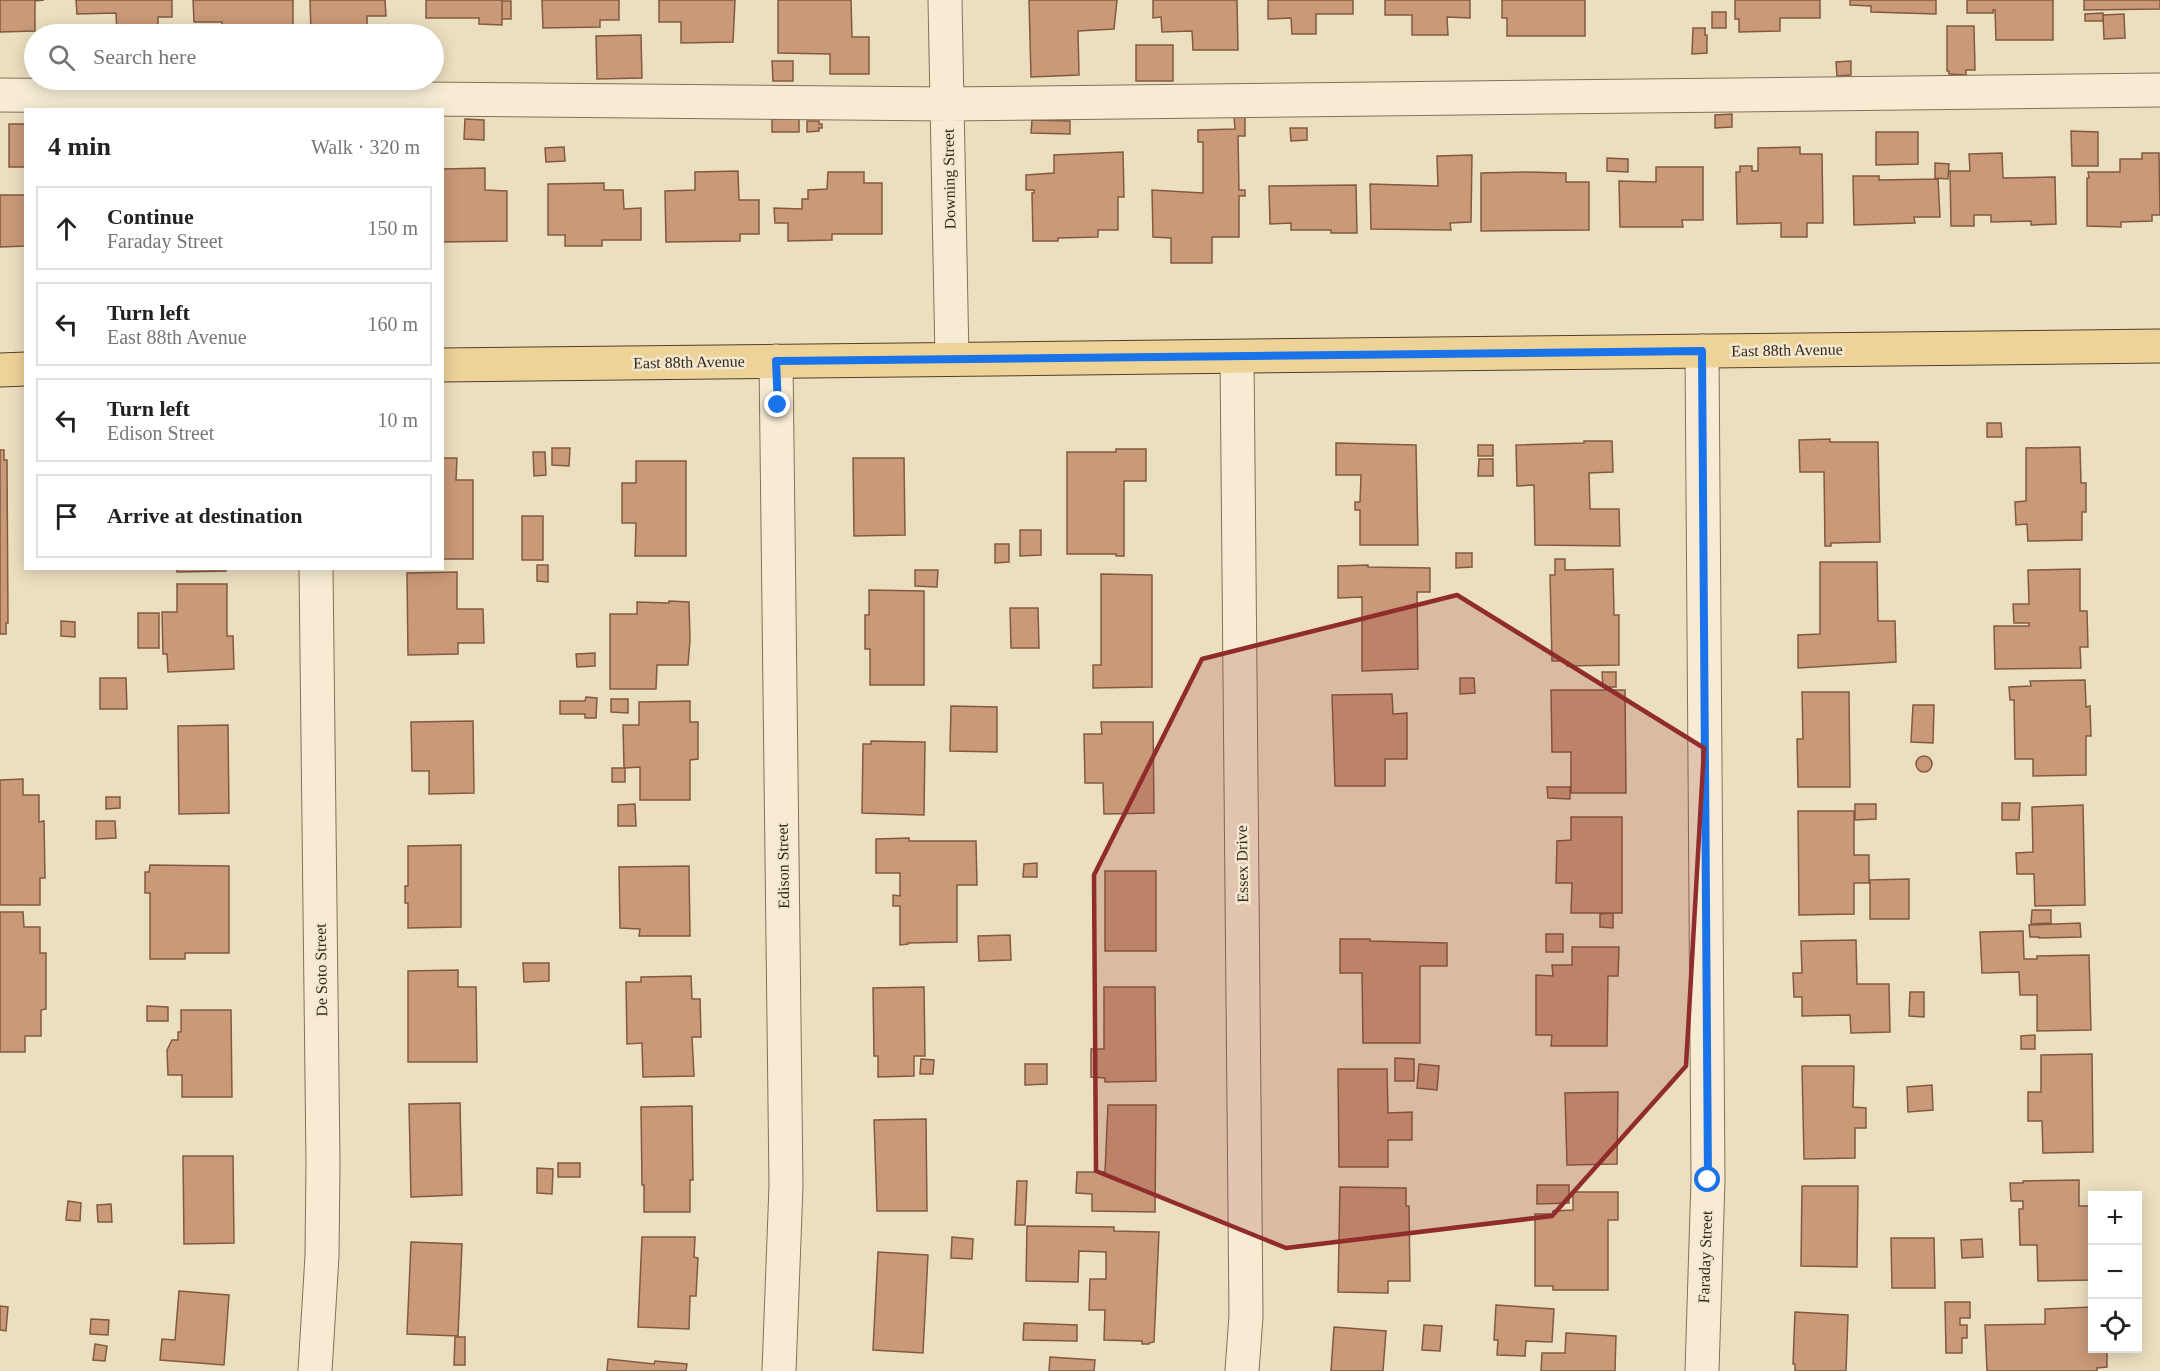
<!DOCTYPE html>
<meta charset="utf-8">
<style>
body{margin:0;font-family:"Times New Roman",serif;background:#f6f6f6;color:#222}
.controls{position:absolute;right:18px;bottom:18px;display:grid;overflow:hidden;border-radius:0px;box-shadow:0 3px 15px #0003}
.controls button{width:54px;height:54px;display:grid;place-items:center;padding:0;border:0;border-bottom:2px solid #e0e0e0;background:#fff;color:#222;font:30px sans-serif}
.stop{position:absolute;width:18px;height:18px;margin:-14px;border:4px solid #1a73e8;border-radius:50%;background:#fff}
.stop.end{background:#1a73e8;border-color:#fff;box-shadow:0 2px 6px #0008}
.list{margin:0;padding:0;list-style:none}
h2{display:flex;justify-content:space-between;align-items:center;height:78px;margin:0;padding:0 24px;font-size:26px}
h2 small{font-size:20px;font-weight:400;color:#767676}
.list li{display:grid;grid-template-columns:39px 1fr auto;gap:18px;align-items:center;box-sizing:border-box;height:84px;margin:0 12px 12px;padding:0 12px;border:2px solid #e0e0e0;border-radius:0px}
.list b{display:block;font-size:22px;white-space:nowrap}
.list p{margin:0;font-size:20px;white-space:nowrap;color:#767676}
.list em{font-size:20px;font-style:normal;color:#767676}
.icon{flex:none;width:33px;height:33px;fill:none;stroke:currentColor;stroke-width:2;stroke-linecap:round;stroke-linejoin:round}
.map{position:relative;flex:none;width:2160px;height:1371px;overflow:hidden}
.search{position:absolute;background:#fff;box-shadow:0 3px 15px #0003;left:24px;top:24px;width:420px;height:66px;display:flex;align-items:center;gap:15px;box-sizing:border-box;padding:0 21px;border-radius:33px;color:#767676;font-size:22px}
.panel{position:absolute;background:#fff;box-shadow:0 3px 15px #0003;left:24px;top:108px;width:420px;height:462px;border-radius:0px}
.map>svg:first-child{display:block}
</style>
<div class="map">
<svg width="2160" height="1371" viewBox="0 0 2160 1371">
<rect width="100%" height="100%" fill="#ecdfc0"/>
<path fill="#c99978" stroke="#825a40" stroke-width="1.5" d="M0 0H44L35 1V31L0 32Z
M76 0H172V17H158V34H117L116 13 77 14Z
M193 0H293V34H222V22H194Z
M310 0H385L386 16H367V34H311Z
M426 0H502V25L479 24V18H426Z
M542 0H619V20H600V27L543 28Z
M659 0H735L733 42 681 43V22H659Z
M778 0H851L852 37H869V74H830V54L778 53Z
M1029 0H1117L1114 29 1078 31 1079 75 1031 77Z
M1153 0H1237L1238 50H1193L1192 31 1162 32 1161 17 1153 18Z
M1268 0H1353V14H1316V34H1292L1291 18 1268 19Z
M1385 0H1470V18L1447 17 1448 35H1412V15H1385Z
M1502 0H1585V36H1507V18H1502Z
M1735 0H1820V18H1780V31L1739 32V19H1735Z
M1850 0H1936V14L1871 12V6L1850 5Z
M1967 0H2053V40H1996L1995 10H1993V13H1967Z
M2084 0H2160V9L2084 10Z
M502 1H511V19H502Z
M1712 12H1726V28H1712Z
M2103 13V21H2085V14Z
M2124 14 2125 38 2104 39 2103 15Z
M1947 26H1974L1975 70H1966V75L1949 74V71H1947Z
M1693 28H1705V35H1707V53L1692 54Z
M388 32H412V34H389Z
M641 35 642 78 597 79 596 36Z
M434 44H437V58L434 57Z
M1136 45H1173V81H1136Z
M772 61H793V81H773Z
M1851 61V75L1837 76 1836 62Z
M1732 114V127L1715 128V115Z
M1234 117H1245V136H1238L1239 190H1245V196H1239V237H1212V263H1171V238L1153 237 1152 190 1203 193V142H1198V130L1235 129Z
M465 119 484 120V140L464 139Z
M772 119H799V132H772Z
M1032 120 1070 121V134L1031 133Z
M807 121H819V124H822V128H819V131L807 132Z
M9 124H26V167H9Z
M1290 128H1307V140L1291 141Z
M2071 131 2098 132V166H2072Z
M1876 132H1918V164L1876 165Z
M564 147 565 161 546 162 545 148Z
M1800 147V154H1822L1823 223H1807V237H1781V223L1737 224 1736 172H1740V166H1752V171H1758V148Z
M1123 152 1124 197H1118V230H1098V237L1058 238V241H1033L1032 193H1034V190H1026V175L1054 173V155Z
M2002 153 2003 178 2055 177 2056 224 2031 225V221L1991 222V215H1974V226H1951L1950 171H1970L1969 154Z
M2142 153H2159L2160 215H2152V221L2121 222V227L2087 226V178H2089L2088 172H2120V159H2142Z
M1472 155 1471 222 1450 223 1451 230 1371 229 1370 184 1438 186 1437 156Z
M1607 158 1628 159V172L1607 171Z
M1935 163 1949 164 1948 179 1935 178Z
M1656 167H1703V220H1682L1683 227H1620L1619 181 1656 182Z
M485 168V190L507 191V241L442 242V169Z
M738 171 739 200H759V234H740V241L666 242 665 191 695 190V172Z
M828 172H864V183H882V234H832V240L788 241V223H775L774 208 802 209V199H808V190L827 189Z
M1528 172 1566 173V182H1589V230L1481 231V173Z
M1853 176H1879V180L1938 179 1940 217H1914L1915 223 1854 225Z
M604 183V190H623L624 209 641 208V240H602V246H565V235H548V184Z
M1356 185 1357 233H1331V230H1291V223L1270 224 1269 186Z
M0 195H26V246L0 247Z
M1987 423H2001L2002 437H1987Z
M1830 439V442H1878L1880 542 1831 543V546H1825L1824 472H1800L1799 440Z
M1584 441H1612L1613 472 1589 473 1590 509H1619L1620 546 1535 545 1534 485 1517 486 1516 445 1584 443Z
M1336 443 1416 445 1418 545H1360V510H1355V502H1360L1361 475H1336Z
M1478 445H1493V456H1478Z
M2080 447 2081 483H2086V512H2082V540L2028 541 2027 524 2016 525 2015 502 2026 501V448Z
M552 448H570L569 466 552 465Z
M1116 449H1146V481H1124V556H1116V554H1067V452H1116Z
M0 450H4V460H7L8 623H6V634H0Z
M533 452H545L546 475 534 476Z
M442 458H457L456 480H473V559H442Z
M853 458H904L905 535 854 536Z
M1479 459H1493V476H1478Z
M636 461H686V556H635L636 523H622V483H636Z
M522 516H543V560H522Z
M1020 530H1041V555L1020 556Z
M995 544H1009V562L995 563Z
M1456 553H1472V567L1456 568Z
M1555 559H1565V570L1613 569 1614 615H1619V665L1567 666 1566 661H1552L1550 575H1555Z
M1820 562H1877L1878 621H1895L1896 662 1798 668V635L1820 634Z
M537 565H548V582L537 581Z
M1368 565V567L1430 568V592H1417L1418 669 1362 671V597L1338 598V566Z
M177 568H226V571L177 572Z
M2080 569V611H2087L2088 647H2080L2081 668 1995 669 1994 626H2029V623H2014L2013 604H2029L2028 570Z
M915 570H938L937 587 915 586Z
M457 572V609H483L484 643H458V654L408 655 407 573Z
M1101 574 1152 575V687L1093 688V665H1101Z
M177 584H227V636H233L234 669 168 672 167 654H163L162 612H177Z
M869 590 924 591V685H870V649H865V615H869Z
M669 601 689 602 690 640 688 665H657L656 689H610V614H637V602L669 603Z
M1010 608H1038L1039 648H1011Z
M138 613H159V648H138Z
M61 621 75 622V637L61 636Z
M595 653V666L577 667 576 654Z
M1602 672H1616V687H1603Z
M100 678H126L127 709H100Z
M1460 678H1474L1475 693 1460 694Z
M2085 680 2086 707 2090 706 2091 736H2086V775L2033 776V759H2015L2014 700H2010L2009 687 2031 686 2030 681Z
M1551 690H1625L1626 793H1571V752H1552Z
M1802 692H1849L1850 787H1798L1797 739H1803Z
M1392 694 1393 714 1407 713V759H1385V786H1335L1332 695Z
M586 697 597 698 596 718H585V714H560V701H585Z
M611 699H628V713L611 712Z
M690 701V722H698V759L690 760V800H640V767L625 768V782H612V768H624L623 725H639V702Z
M1913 705H1934L1933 743 1911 742Z
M951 706 997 707V752L950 751Z
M473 721 474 793 429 794V771H412L411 722Z
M1101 722H1153L1154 813 1104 814 1103 783H1085L1084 734H1102Z
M228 725 229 813 179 814 178 726Z
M871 741 925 742 924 815 862 813 863 744H871Z
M1916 764a8 8 0 1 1 16 0a8 8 0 1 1-16 0Z
M23 779V795H39V822L44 821 45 878H40V905H0V780Z
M1547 787H1570V799L1548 798Z
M106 797H120V808L106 809Z
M2002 803H2020L2019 820H2002Z
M635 804 636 826H618V805Z
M1855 804H1876V819L1855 820Z
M2083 805 2085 905 2035 906 2034 874H2017L2016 853 2033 852 2032 807Z
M1798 811H1854V855H1869V883H1854V914L1799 915Z
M1571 817H1622V913H1571L1572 883H1556L1557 841 1571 840Z
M96 821H115L116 838 96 839Z
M909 838V841H976L977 885H957V942L908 943V944L900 945V906H893V895L900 896V873H876V839Z
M461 845V927L408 928V903H405V886H408V846Z
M1037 863V877H1023L1024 864Z
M150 865 229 866V953H185V959H150V893H145V872H149Z
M689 866 690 936H639L640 929 620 928 619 867Z
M1105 871H1156V951H1105Z
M1909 879V919H1870V880Z
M2032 910H2051V923L2031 924Z
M0 912H23L24 927H40V953H46V1009L41 1010V1036H25V1052H0Z
M1613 913V928L1600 927V914Z
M2080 923 2081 937 2039 938V937H2030L2029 925Z
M2023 931 2024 959H2037V956L2089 955 2091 1030 2037 1031V995H2020L2019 972 1982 973 1980 932Z
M1546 934H1563V952H1546Z
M1010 935 1011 960 979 961 978 936Z
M1340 939H1370V941L1447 943V966H1420V1043H1363L1362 973H1340Z
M1856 940 1857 984H1889L1890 1032 1851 1033 1850 1015 1802 1016V997H1794L1793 973H1802L1801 941Z
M1572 947H1619L1618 976H1608L1607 1046H1551L1552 1035H1536V975L1553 976 1552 965H1572Z
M523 963H549V981L524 982Z
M458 970V987H476L477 1062H408V971Z
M691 976 692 999H700L701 1037H692L694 1076 643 1077 642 1043 627 1044 626 982H641V977Z
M924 987 925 1056H914V1076L878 1077V1056H874L873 988Z
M1104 987H1155L1156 1081 1105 1082V1078L1091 1077V1049H1104Z
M1910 992H1924V1017L1909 1016Z
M147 1006 168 1007V1021H147Z
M181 1010H231L232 1097H182V1075H168L167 1050 172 1040H178V1032H181Z
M2035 1035V1049H2021V1036Z
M2092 1054 2093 1152 2043 1153 2042 1121H2028V1092H2041V1055Z
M1395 1058 1414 1059V1081H1395Z
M921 1059 934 1060 933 1074H920Z
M1025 1064H1047V1084L1025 1085Z
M1419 1064 1439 1066 1437 1090 1417 1088Z
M1802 1066H1854L1853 1107 1866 1108V1128H1855V1158L1804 1159Z
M1338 1069H1387L1388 1113 1412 1112V1140H1388V1167H1339Z
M1932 1085 1933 1110 1908 1112 1907 1087Z
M1618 1092 1617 1164 1567 1165 1565 1093Z
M460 1103 462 1195 411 1197 409 1104Z
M1108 1105H1156L1155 1212 1092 1211V1194L1076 1193 1077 1172H1105Z
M692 1106 693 1180H690V1212H644V1185H642L641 1107Z
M926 1119 927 1211H877L874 1120Z
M183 1156H233L234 1243 184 1244Z
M558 1163H580V1177H558Z
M537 1168 553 1169 552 1194 537 1193Z
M2079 1180V1206H2090L2092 1280 2038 1281 2037 1245H2020L2019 1209H2023V1201H2011L2010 1183H2023V1181Z
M1017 1181H1027L1025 1225H1015Z
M1537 1185H1569V1203L1537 1204Z
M1802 1186H1858L1857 1267 1801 1266Z
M1340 1187 1406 1188V1206H1409L1410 1281H1388V1293L1338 1292Z
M1573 1192H1618V1220H1608V1290H1553V1286H1535V1214H1553V1211L1573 1210Z
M68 1201 81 1203 80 1221 66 1220Z
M111 1204 112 1222H98L97 1205Z
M1027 1226 1114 1227V1231L1159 1232 1154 1342 1149 1343V1344H1142V1341L1104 1340 1105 1310H1089L1090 1279H1106V1252L1079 1251 1078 1282 1026 1281Z
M642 1237H695L694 1257 698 1258 696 1296H690L689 1329 638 1327Z
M952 1237 973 1239 972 1259 951 1258Z
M1891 1238H1934L1935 1288H1892Z
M1982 1239 1983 1257 1962 1258 1961 1240Z
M411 1242 462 1244 458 1336 407 1334Z
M878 1252 928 1255 923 1353 873 1350Z
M179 1291 229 1295 224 1365 160 1360 162 1339 175 1340Z
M1945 1302H1970V1318H1960V1325H1967V1338H1962V1353H1946Z
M1496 1305 1554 1309 1552 1342 1526 1341 1525 1356 1497 1355 1498 1340H1494Z
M0 1306 8 1307 6 1331 0 1330Z
M2092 1307V1348H2107V1367L2097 1368V1371H1987L1985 1325 2045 1324V1309Z
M1795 1312 1848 1315 1846 1371H1795V1364H1793Z
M91 1319 109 1320 108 1335 90 1334Z
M1024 1323 1077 1325V1341L1023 1340Z
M1424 1325 1442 1326 1440 1351 1422 1350Z
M1334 1327 1386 1331 1383 1371H1331Z
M1566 1333 1616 1336 1615 1371H1541L1542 1353H1565Z
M455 1337H465V1365H454Z
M95 1344 107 1346 105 1361 93 1360Z
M1050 1357 1095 1360 1094 1371H1049Z
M608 1359 654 1364 655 1361 687 1364 686 1371H607Z"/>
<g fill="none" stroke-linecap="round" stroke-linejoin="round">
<g stroke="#847059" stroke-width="35">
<path id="minor" d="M945 0 952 359
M0 95 947 104 2160 90
M1237 357 1246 1316 1242 1371
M776 361 786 1186 779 1371
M315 1371 322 1256 323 1163 316 568
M1702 1371 1708 1180 1702 351"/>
</g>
<g stroke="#523e2d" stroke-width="35">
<path id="major" d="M442 365 2160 346
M0 370 26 369"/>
</g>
<use href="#minor" stroke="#f7ecd3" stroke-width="33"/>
<use href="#major" stroke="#eed399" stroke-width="33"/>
</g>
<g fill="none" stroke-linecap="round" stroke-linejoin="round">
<path stroke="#1a73e8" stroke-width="8" d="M778 405 776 361 1702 351 1708 1180"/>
</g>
<path fill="#912c2d" fill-opacity="0.2" stroke="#912c2d" stroke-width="4.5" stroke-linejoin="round" d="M1457 595 1704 748 1686 1066 1552 1216 1286 1248 1096 1171 1094 875 1202 659Z"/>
<g text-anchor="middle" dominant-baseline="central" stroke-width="5" stroke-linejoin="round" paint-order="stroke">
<g font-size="16" fill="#34281d" stroke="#f4e9d0">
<text transform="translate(949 179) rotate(-91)">Downing Street</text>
<text transform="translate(1787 350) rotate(-1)">East 88th Avenue</text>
<text transform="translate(689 362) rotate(-1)">East 88th Avenue</text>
<text transform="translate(1242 864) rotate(-91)">Essex Drive</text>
<text transform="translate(783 866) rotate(-91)">Edison Street</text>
<text transform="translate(321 970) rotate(-91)">De Soto Street</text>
<text transform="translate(1705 1257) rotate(-88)">Faraday Street</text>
</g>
</g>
</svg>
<div class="controls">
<button>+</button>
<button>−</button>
<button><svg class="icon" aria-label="locate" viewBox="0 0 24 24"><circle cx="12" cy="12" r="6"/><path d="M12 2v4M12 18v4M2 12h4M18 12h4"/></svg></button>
</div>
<div class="stop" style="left:1708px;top:1180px"></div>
<div class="stop end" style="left:778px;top:405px"></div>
<div class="search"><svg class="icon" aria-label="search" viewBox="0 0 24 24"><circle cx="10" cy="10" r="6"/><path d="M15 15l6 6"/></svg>Search here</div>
<section class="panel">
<h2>4 min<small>Walk · 320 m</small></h2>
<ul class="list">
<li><svg class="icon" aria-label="ahead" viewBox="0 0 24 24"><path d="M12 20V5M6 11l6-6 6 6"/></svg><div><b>Continue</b><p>Faraday Street</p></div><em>150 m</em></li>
<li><svg class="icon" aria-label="left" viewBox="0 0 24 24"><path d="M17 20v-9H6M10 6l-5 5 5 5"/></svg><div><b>Turn left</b><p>East 88th Avenue</p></div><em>160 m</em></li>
<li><svg class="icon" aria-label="left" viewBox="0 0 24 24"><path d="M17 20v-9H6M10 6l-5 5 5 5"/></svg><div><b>Turn left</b><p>Edison Street</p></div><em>10 m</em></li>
<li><svg class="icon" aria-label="arrive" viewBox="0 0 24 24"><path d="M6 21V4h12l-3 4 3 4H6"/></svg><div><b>Arrive at destination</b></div></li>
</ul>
</section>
</div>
